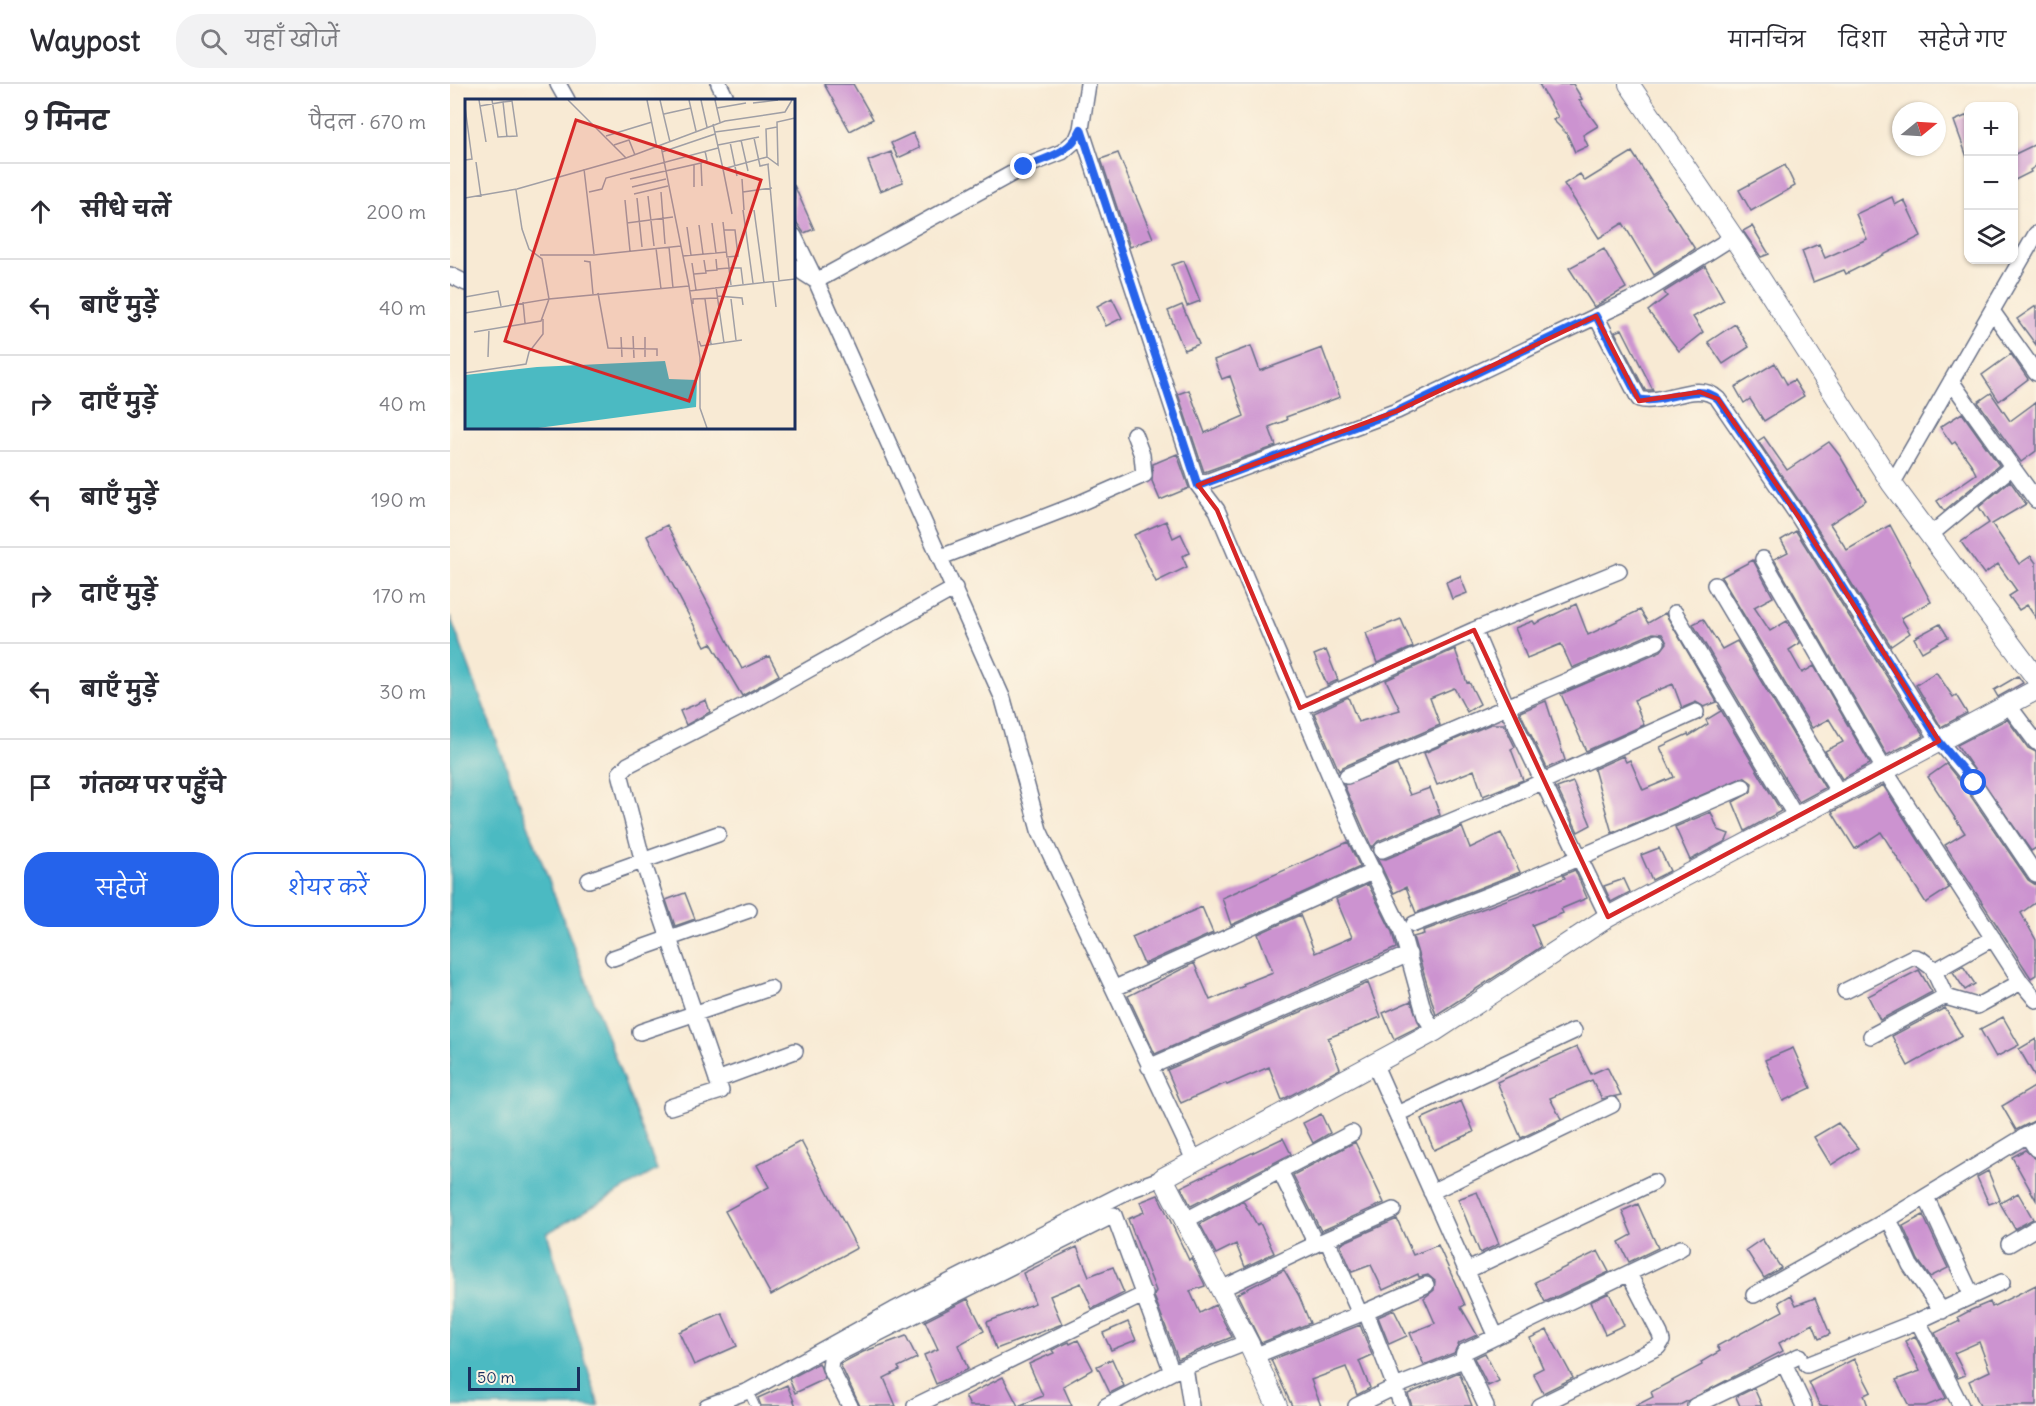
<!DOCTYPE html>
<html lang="hi">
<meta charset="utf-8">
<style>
body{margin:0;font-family:Delius,"Playpen Sans Deva",sans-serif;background:#f2f2f3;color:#2b2b33}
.controls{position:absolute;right:18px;top:18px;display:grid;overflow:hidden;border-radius:12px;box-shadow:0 2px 4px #0004}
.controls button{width:54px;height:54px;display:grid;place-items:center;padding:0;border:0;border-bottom:2px solid #e1e1e2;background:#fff;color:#2b2b33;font:30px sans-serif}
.compass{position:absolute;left:1442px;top:18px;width:54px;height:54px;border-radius:50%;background:#fff;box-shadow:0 2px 4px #0004;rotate:72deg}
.scale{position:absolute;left:18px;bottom:15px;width:112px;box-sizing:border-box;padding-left:6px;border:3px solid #1b2f5e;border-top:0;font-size:16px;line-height:21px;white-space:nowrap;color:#1b2f5e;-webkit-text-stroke:4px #fcf5e5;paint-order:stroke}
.stop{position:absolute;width:18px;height:18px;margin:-14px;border:4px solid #2563eb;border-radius:50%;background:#fff}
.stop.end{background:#2563eb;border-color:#fff;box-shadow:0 2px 6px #0008}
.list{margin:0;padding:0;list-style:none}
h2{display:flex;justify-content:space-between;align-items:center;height:78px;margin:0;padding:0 24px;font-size:26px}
h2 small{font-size:20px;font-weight:400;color:#7c7c81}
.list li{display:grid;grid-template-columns:39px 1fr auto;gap:18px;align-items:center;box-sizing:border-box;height:96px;padding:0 24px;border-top:2px solid #e1e1e2}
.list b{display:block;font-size:22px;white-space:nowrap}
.list em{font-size:20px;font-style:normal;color:#7c7c81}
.actions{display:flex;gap:12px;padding:18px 24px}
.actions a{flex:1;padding:14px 0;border:2px solid #2563eb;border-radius:24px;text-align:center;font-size:21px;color:#2563eb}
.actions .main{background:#2563eb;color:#fff}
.icon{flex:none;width:33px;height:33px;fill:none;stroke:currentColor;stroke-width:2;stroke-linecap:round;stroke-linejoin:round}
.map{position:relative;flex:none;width:1586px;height:1322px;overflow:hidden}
header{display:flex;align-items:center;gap:36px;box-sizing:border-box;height:84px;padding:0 30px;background:#fff;border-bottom:2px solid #e1e1e2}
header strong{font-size:28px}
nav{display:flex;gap:33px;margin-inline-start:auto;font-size:21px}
.search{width:420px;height:54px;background:#f2f2f3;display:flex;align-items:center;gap:15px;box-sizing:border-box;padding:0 21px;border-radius:24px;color:#7c7c81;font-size:22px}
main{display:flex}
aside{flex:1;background:#fff}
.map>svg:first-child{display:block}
</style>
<header>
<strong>Waypost</strong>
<div class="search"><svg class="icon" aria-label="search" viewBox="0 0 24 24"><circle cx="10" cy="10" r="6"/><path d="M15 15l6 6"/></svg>यहाँ खोजें</div>
<nav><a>मानचित्र</a><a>दिशा</a><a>सहेजे गए</a></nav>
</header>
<main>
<aside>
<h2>9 मिनट<small>पैदल · 670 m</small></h2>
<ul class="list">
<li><svg class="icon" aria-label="ahead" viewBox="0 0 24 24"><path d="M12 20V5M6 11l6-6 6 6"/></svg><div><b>सीधे चलें</b></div><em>200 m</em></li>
<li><svg class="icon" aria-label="left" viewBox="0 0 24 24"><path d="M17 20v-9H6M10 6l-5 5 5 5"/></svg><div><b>बाएँ मुड़ें</b></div><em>40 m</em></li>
<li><svg class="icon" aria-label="right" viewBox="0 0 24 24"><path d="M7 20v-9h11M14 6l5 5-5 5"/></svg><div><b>दाएँ मुड़ें</b></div><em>40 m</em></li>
<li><svg class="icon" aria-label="left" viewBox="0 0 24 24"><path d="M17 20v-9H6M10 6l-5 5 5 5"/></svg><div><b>बाएँ मुड़ें</b></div><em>190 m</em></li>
<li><svg class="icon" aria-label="right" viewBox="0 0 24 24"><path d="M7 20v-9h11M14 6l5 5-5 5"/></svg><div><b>दाएँ मुड़ें</b></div><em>170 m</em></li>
<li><svg class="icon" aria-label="left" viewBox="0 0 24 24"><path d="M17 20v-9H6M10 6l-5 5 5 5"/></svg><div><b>बाएँ मुड़ें</b></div><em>30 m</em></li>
<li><svg class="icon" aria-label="arrive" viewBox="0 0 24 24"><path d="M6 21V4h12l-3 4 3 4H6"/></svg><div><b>गंतव्य पर पहुँचे</b></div></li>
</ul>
<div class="actions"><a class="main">सहेजें</a><a>शेयर करें</a></div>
</aside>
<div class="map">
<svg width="1586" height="1322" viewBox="0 0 1586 1322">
<rect width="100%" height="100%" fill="#fcf5e5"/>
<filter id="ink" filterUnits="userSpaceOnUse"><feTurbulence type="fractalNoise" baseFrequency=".0167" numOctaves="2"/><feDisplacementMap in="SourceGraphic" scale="12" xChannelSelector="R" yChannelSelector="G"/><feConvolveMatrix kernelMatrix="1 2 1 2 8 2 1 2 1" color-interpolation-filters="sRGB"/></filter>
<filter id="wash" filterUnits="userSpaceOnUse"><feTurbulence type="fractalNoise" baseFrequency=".008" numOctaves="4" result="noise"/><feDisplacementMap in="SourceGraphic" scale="24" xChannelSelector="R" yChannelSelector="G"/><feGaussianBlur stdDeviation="1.35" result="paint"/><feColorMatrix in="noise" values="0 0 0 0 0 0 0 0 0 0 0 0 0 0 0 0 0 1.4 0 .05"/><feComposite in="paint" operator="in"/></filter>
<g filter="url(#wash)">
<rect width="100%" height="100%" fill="#f8ead4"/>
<path fill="#4bbac2" stroke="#337490" stroke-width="1.5" d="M0 532 207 1086 97 1149 149 1322H0Z"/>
<g id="blocks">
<path fill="#cc93d0" d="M374 0H403L423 35 400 47Z
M1089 0H1123L1132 15 1129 16 1148 42 1133 51 1138 62 1125 68 1117 50 1103 36 1108 33Z
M1518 31V73H1517L1504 37Z
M463 49 470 64 448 74 441 59Z
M1586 60V82L1580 86 1581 88 1563 97V71Z
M441 68 453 98 430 107 418 77Z
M1182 68 1245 165 1204 191 1173 139 1149 154 1114 100 1130 90 1135 97Z
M668 69 703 154 680 163 651 75Z
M1335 81 1345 102 1301 127 1289 106Z
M344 101 364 145 354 149 344 135Z
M1442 113 1445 121 1454 116 1471 152 1396 190 1394 186 1363 198 1352 167 1369 160 1375 174 1417 155 1406 130Z
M1302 142 1319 170 1311 173 1293 147Z
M1154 165 1176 204 1144 223 1119 184Z
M734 177 750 217 737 222 722 181Z
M1255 182 1274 216 1243 233 1253 248 1229 267 1198 227 1217 212 1214 208Z
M662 214 672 234 656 242 647 222Z
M732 221 749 260 734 266 718 227Z
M1586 222V261L1567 235Z
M1285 240 1299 263 1273 280 1258 258Z
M1172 245 1203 306H1195L1165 248Z
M801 262 810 287 872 264 890 313 836 333 837 336 819 343 826 362 754 388 728 310 739 306 755 349 794 332 780 292 772 295 764 276Z
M1561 270 1578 295 1549 317 1532 291Z
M1325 279 1337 300 1344 296 1354 312 1314 337 1300 315 1294 319 1285 303Z
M1541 309 1560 337 1586 318V367L1571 378 1528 318Z
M1512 329 1549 381 1494 427 1487 417 1526 390 1521 380 1505 358 1502 360 1490 343Z
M1314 353 1337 386 1379 358 1390 372 1416 416 1380 440 1397 466 1440 441 1481 518 1451 534 1460 549 1441 562 1356 427 1308 357Z
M727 370 739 404 710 416 702 397 703 380Z
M1560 397 1576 420 1542 440 1569 480 1581 472 1586 479V534L1577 521 1569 526 1559 512 1567 507 1548 480 1534 490 1511 458 1539 439 1529 423Z
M716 437 723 454 731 450 740 469 732 472 737 483 706 498 684 451Z
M217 441 292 585 319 572 329 591 292 612 261 559 255 562 197 452Z
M1346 447 1474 652 1437 671 1324 475 1338 468 1331 456Z
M1303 476 1323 513 1304 523 1320 547 1337 537 1350 559 1339 566 1352 589 1364 582 1420 680 1392 695 1375 667 1393 658 1379 635 1362 644 1271 493Z
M1010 492 1017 509 1002 515 996 498Z
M1126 520 1138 551 1190 526 1198 539 1215 529 1267 618 1254 623 1246 618 1232 624 1223 600 1184 616 1194 641 1136 667 1111 610 1211 567 1217 559 1212 550 1203 549 1122 584 1111 560 1077 574 1065 544 1083 537 1085 540Z
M951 535 963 563 927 579 916 549Z
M1253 535 1272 565 1287 557 1375 704 1349 718 1243 540Z
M1490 540 1498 553 1472 568 1464 554Z
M1005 565 1017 599 1019 598 1030 620 1017 628 1004 604 980 614 990 641 893 683 889 687 864 629 898 613 908 638 950 626 936 596Z
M876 566 888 596 877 601 864 571Z
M1486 588 1503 613 1506 611 1517 629 1491 643 1466 601Z
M1568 592 1573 599 1548 613 1544 606Z
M256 616 260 628 236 641 230 627Z
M1096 617 1115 676 1097 684 1070 628Z
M1268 621 1331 727 1295 747 1283 718 1301 708 1302 699 1294 693 1162 749 1144 685 1173 672 1176 678 1180 676 1193 706 1224 693 1210 663 1238 650 1239 652 1258 640 1256 636 1271 627Z
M1557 635 1578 664 1586 668V764L1581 767 1507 661Z
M1041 640H1054L1065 663 1061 665 1073 696 1033 712 1024 686 987 701 974 669Z
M1496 680 1516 705 1578 796 1586 801V818L1571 829 1586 856V891L1581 894 1495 761 1515 749 1478 693Z
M947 681 960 711 980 704 990 731 928 757 922 764 894 701Z
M1123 698 1141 741 1128 748 1107 704Z
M1433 701 1499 804 1476 819 1431 748 1405 765 1382 728Z
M1261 728 1268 746 1279 750 1276 757 1240 776 1225 743Z
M1012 743 1020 764 1051 749 1070 788 966 829 956 803 944 809 927 774 936 775Z
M898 758 910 783 781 841 772 814Z
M1209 764 1220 787 1202 796 1191 771Z
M1125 786 1137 814 1111 825 1113 829 1082 841 1091 863 986 931 963 853 974 850 973 847 1115 794 1113 791Z
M1174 795 1180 808 1161 818 1154 802Z
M918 800 942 848 946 864 705 970 678 912 744 879 760 916 794 902 793 900 823 888 808 850 850 831 865 869 902 853 886 815Z
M235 809 245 835 225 842 216 816Z
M752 823 763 849 694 880 682 853Z
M1513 882 1525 900 1515 906 1503 888Z
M1469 886 1482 908 1430 936 1418 912Z
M918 899 931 933 878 954 890 985 832 1016 819 983 777 1001 776 999 731 1019 717 986Z
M961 917 970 942 944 955 933 929Z
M1495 924 1512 952 1458 982 1442 952Z
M1553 933 1569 961 1546 973 1530 945Z
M1586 955V994L1569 965Z
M1127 963 1141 990 1157 983 1171 1011 1152 1015 1142 996 1100 1014 1111 1035 1071 1054 1047 998Z
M1343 964 1361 1004 1333 1017 1315 976Z
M1586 1002V1036L1566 1046 1552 1022Z
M1011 1017 1024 1048 984 1066 971 1035Z
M871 1030 880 1049 863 1059 853 1039Z
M1388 1039 1408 1064 1381 1081 1364 1053Z
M833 1054 841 1070 741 1122 731 1103Z
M351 1057 407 1164 321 1211 275 1127 319 1103 307 1081Z
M905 1058 934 1119 871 1147 843 1091Z
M1575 1066 1586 1075V1116L1562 1073Z
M1538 1087 1550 1116 1539 1120 1527 1093Z
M1027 1108 1049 1160 1030 1169 1008 1115Z
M1568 1109 1583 1135 1565 1145 1550 1119Z
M708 1111 739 1176 741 1174 754 1199 755 1202 740 1207 750 1229 765 1221 782 1253 728 1275 704 1212 706 1207 678 1135 694 1128 690 1118Z
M793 1117 807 1141 810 1139 824 1169 795 1183 786 1160 766 1170 750 1140Z
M1188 1120 1208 1164 1179 1178 1169 1158 1182 1151 1172 1127Z
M1473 1131 1498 1184 1480 1193 1468 1176 1453 1142Z
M947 1135 963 1171 988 1161 1015 1221 1011 1223 1027 1251 1009 1259 1004 1269 974 1281 960 1249 985 1239 974 1214 984 1206 985 1197 978 1191 969 1193 968 1190 933 1206 921 1181 902 1188 890 1160Z
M1312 1155 1331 1184 1314 1194 1296 1166Z
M627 1163 639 1192 663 1183 674 1209 642 1225 631 1199 600 1212 612 1240 546 1265 537 1238 585 1219 573 1189Z
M1148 1167 1159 1188 1095 1218 1085 1198Z
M834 1186 849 1212 860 1239 811 1259 787 1210Z
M1586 1201V1322H1530L1519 1297 1540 1287 1529 1258 1504 1269 1515 1291 1508 1294 1485 1249 1510 1237 1508 1233 1521 1226 1540 1218 1542 1223Z
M1159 1209 1174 1241 1155 1250 1140 1218Z
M1341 1211 1346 1221 1365 1214 1380 1250 1369 1255 1363 1240 1329 1259 1333 1267 1228 1322H1185L1203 1313 1201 1308 1252 1281 1251 1278 1270 1267 1267 1262 1333 1227 1329 1218Z
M518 1215 534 1247 508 1261 518 1285 486 1300 474 1271 488 1265 475 1237Z
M944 1226 957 1252 939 1260 928 1233Z
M272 1229 287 1262 244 1281 229 1248Z
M678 1238 686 1256 661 1266 653 1249Z
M910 1241 922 1271 909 1277 920 1304 907 1311 896 1283 861 1296 871 1322H842L821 1276Z
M1097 1246 1123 1294 1093 1309 1083 1289 1093 1284 1080 1254Z
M456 1252 467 1274 448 1283 450 1286 434 1294 446 1322H410L390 1280 413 1268Z
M1465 1252 1496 1314 1476 1322H1459L1446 1296 1470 1287 1455 1257Z
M628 1256 643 1285 613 1302 622 1322H568L593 1312 579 1280 604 1269 602 1266 619 1258 620 1260Z
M1035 1269 1049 1297 1038 1302 1024 1274Z
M662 1275 674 1302 660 1309 647 1282Z
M1404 1275 1421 1308 1414 1311 1418 1322H1370L1359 1298Z
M369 1279 375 1295 345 1309 339 1295Z
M1009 1288 1022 1322H962L958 1310Z
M553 1293 568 1322H520L515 1312Z
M337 1301 346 1322H311L308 1314Z
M1304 1304 1312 1322H1290L1286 1313Z"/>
</g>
</g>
<g filter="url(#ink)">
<use href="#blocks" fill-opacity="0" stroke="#687087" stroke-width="1.5"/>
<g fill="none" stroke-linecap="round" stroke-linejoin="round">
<g stroke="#687087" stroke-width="10">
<path id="service" d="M298 1307 305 1322"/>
</g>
<g stroke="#687087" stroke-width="18">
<path id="minor" d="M108 0 117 16
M269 0 277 16
M631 45 748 401 767 426 905 751 951 845 975 932 985 947
M344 152 366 197 574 83 612 68 627 55 631 45 638 0
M344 183 366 197 553 615 589 746 745 1078
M0 191 16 199
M1542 227 1586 289
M1146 232 1189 315C1212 322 1248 295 1268 315L1348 432 1489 657 1524 699 1586 791
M1562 383 1586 416
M1442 400 1586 150
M748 401 947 327 1189 212 1283 153
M1479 452 1562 383 1501 297
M491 473 623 422 694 391 692 371 684 350
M1313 475 1434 685 1571 898 1586 916
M1265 501 1389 709
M1225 529 1346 733
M1024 546 1056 621 1158 833
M1559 622 1586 658
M850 624 1024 546 1169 487
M897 692 1207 558
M932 766 1047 718 1246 628
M139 796 268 750
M964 840 1072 798 1293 703
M163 874 299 826
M1483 885 1496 913
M665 904 924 787
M1395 907 1463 873C1474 873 1478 885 1488 885L1543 854
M190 948 320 904
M1421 952 1490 915 1496 913 1527 922 1571 898
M924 979 1046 1253
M699 983 959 870
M267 996 345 967
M220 1023 271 1007 193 778 170 689 178 681 297 620 505 504
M947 1030 1124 947
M1586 1046 1577 1051 1586 1065
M830 1087 866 1160 943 1126
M981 1108 1162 1021
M1476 1113 1522 1212
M1439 1135 1460 1181 1492 1227
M736 1136 902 1049
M877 1156 910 1230 976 1201
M1559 1160 1586 1144
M1016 1187 1204 1098
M771 1205 866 1160
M1304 1211 1439 1135 1577 1051
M916 1228 945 1303 1008 1278
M1468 1237 1511 1322
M804 1272 910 1230
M1334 1279 1354 1322
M1357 1281 1468 1237 1552 1198
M735 1283 741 1322
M257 1322 298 1307 444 1226 680 1106 713 1094
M400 1322 380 1284 381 1275 387 1270 664 1131 722 1288
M465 1322 695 1210
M656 1322 722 1288 798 1258
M906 1322 945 1303 952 1322
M1036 1322 1013 1273 1014 1268 1231 1164
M1089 1322 1208 1263 1212 1257 1210 1250 1179 1190
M1245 1322 1349 1272"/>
</g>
<g stroke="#687087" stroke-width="22">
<path id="tertiary" d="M1179 0 1294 169 1442 400 1586 594
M827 1322 798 1258 713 1094 985 947 1158 833 1586 606"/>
</g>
<use href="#service" stroke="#fff" stroke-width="8"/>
<use href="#minor" stroke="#fff" stroke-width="15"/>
<use href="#tertiary" stroke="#fff" stroke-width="20"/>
</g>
</g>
<g fill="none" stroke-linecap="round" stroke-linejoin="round" filter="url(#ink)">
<path stroke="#2563eb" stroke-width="8" d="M574 83C596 74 621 69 631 45L748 402 947 327 1146 232 1189 315C1212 322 1248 296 1268 315L1348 432 1489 657 1524 699"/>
</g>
<path fill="none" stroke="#d62828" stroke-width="4.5" stroke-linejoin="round" d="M1146 232 1189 317 1250 308 1268 315 1348 432 1489 657 1158 833 1024 546 850 624 767 426 748 401 947 327Z"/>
<g transform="translate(15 15)">
<rect width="330" height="330" fill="#f8ead4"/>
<path d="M200 262 204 280 232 281 231 308 73 329H0V276L72 268Z" fill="#4bbac2"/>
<path fill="none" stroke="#a09fa5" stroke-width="1.5" d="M14 1 21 43M27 1 33 38 52 37 47 2 38 3M103 1 161 59M182 1 192 49M195 1 205 43M224 1 231 32M236 1 242 28M250 1 255 23M288 4 313 1M15 7 38 3 42 38M0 8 7 60 0 61M252 9 281 4M199 15 226 9M248 25 258 70 302 58 313 66 312 23 330 19M250 33 295 27M141 37 187 23M289 39 295 67 304 65M276 41 283 72M265 43 272 77M149 46 164 41 170 56M253 46 294 38M196 47 224 187 235 259V309L242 329M197 53 250 35M302 58 301 30 312 28M11 63 16 98M236 64 237 87M229 65V88M303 66 314 182M119 70 129 155M258 70 267 115M165 80 236 64 242 61 240 52M277 80 279 111M167 88 201 80M124 93 137 90 141 79 253 49M196 93 200 145M278 93 307 89M169 95 203 87M183 97 189 147M0 99 52 90 161 59 260 22 320 13 327 1M172 99 177 148M160 101 165 152M278 111 288 184M289 111 299 184M258 123 262 158 273 157 270 131H259M162 124 208 118M247 124 251 154M234 126 238 155M222 128 226 156M204 148 208 189M191 149 196 190M75 156H129L216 147M218 157 262 153M119 162 125 163 128 195M227 164 231 191M252 170 264 169 263 159M240 172 252 171 251 160M229 175 241 174 239 161M308 183 311 208M266 186 264 169H276L278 185M251 188 259 244M224 192 330 180M133 194 143 249 192 250V257M252 197 277 199 278 206M0 198 33 192 36 207M240 200 246 245M266 200 271 241M58 203 60 224M228 205V200L252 199M0 214 84 200 77 160 64 150 57 130 51 91M9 233 76 222 84 200 224 187M168 237 169 259M156 238 157 258M180 238V258M234 242 236 247 277 241M23 258 24 230M0 274 61 265 64 253 78 235V220"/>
<path fill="#d62828" fill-opacity="0.15" stroke="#d62828" stroke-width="3" d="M111 21 296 81 224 302 40 242Z"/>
<rect width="330" height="330" fill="none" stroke="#1b2f5e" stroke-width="3"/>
</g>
</svg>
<div class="controls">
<button>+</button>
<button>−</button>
<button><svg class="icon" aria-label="layers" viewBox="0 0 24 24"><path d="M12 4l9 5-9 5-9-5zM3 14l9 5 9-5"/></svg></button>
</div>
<svg class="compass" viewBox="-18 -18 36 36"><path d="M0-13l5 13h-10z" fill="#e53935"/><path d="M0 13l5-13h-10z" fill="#7c7c81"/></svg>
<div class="scale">50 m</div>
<div class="stop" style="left:1524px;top:699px"></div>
<div class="stop end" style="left:574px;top:83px"></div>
</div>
</main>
